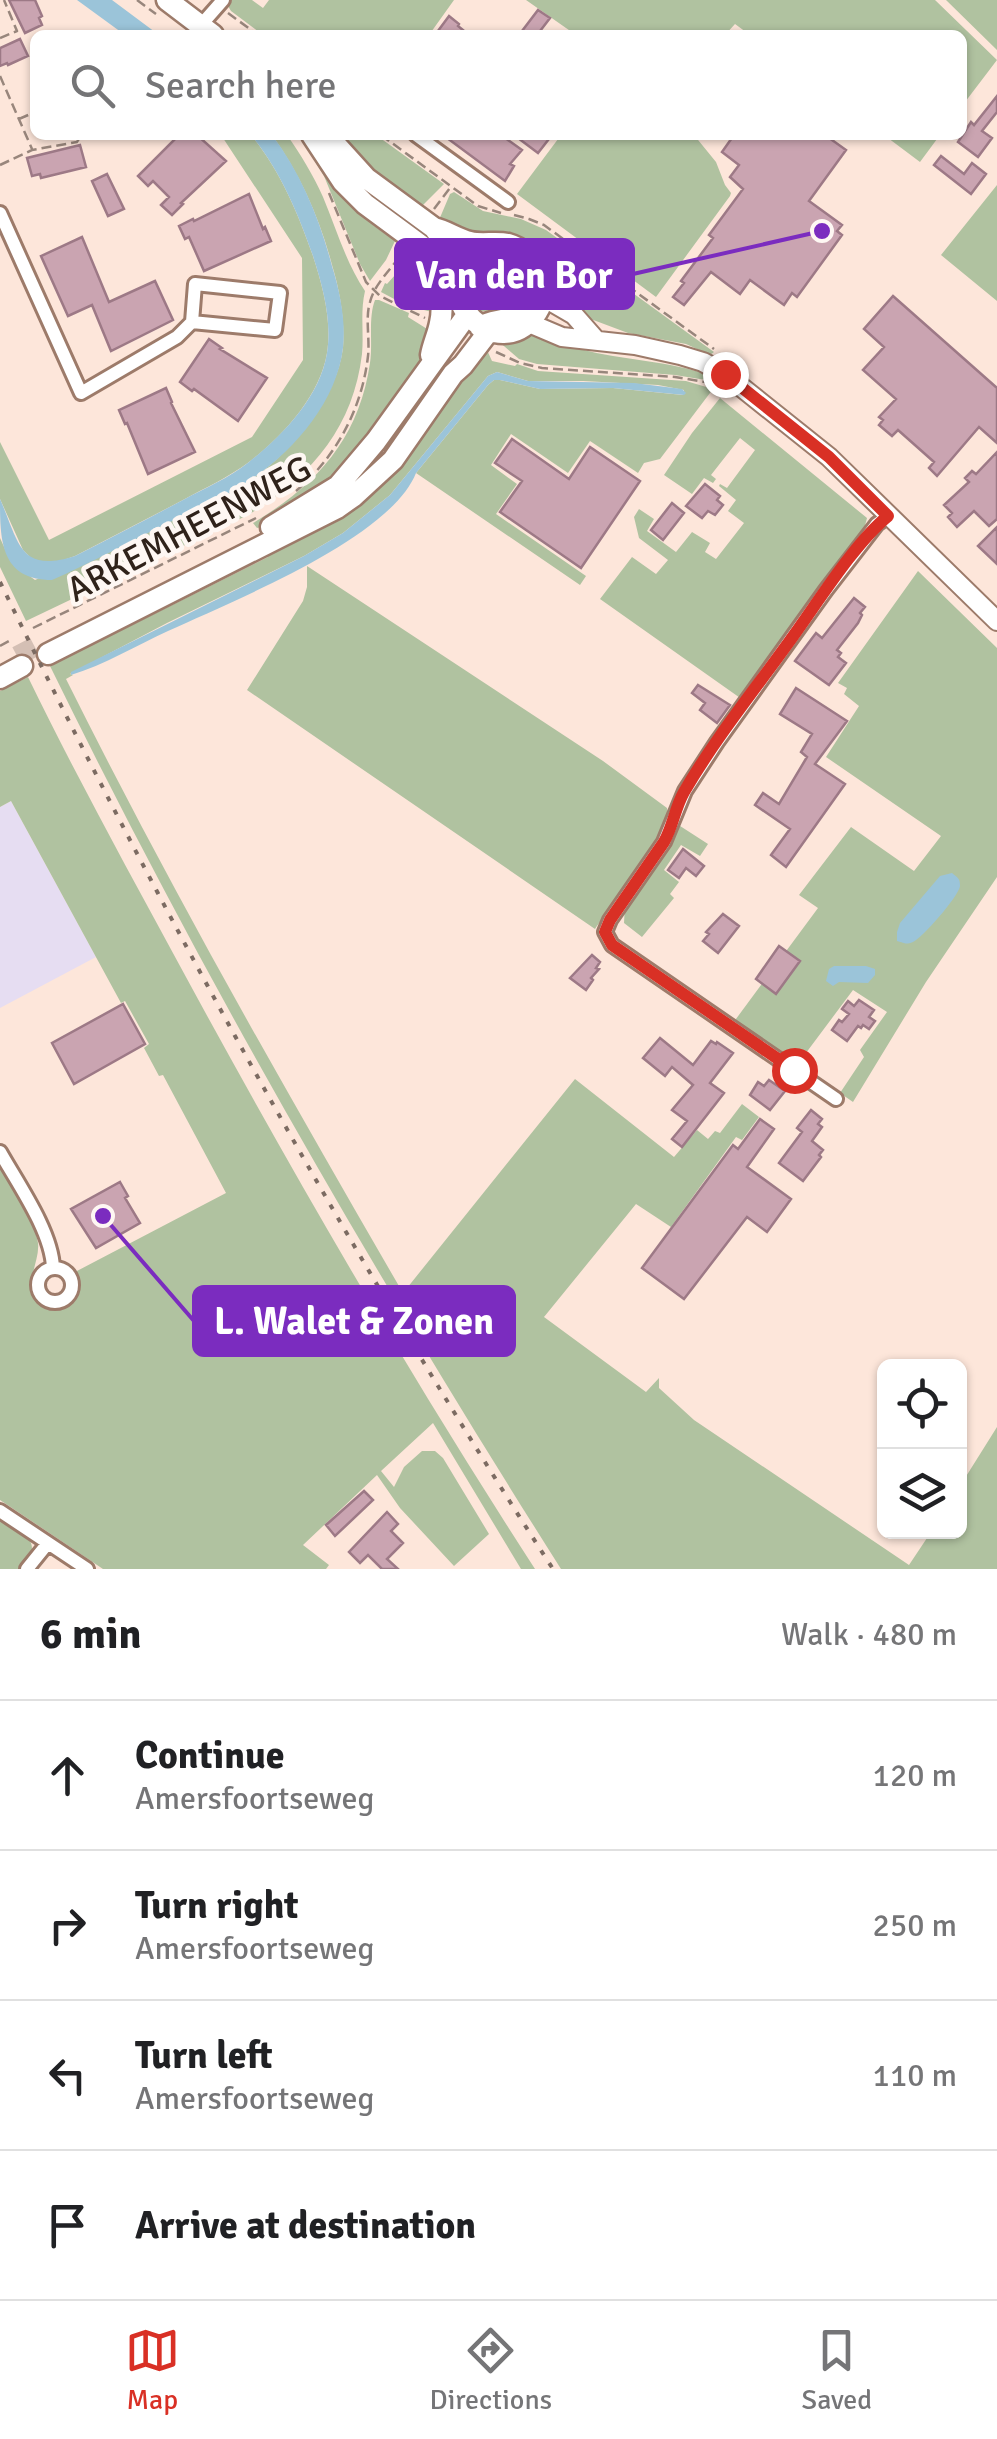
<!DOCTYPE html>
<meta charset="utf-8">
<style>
body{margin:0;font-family:Signika,sans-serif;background:#f2f2f2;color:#202124}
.controls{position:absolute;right:30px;bottom:30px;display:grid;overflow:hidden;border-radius:15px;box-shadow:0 2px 8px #0004}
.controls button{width:90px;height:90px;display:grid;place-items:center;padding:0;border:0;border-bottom:2px solid #e0e0e0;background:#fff;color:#202124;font:50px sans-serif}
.stop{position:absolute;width:30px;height:30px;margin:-22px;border:8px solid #d93025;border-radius:50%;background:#fff}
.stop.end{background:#d93025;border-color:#fff;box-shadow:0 2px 10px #0008}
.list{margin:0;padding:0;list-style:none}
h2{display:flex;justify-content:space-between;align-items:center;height:130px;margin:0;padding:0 40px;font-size:42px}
h2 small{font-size:32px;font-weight:400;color:#757577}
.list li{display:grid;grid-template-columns:65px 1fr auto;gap:30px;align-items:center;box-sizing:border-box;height:150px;padding:0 40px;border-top:2px solid #e0e0e0}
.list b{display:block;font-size:38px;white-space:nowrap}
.list p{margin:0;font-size:32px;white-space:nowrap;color:#757577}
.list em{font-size:32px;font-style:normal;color:#757577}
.icon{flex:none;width:55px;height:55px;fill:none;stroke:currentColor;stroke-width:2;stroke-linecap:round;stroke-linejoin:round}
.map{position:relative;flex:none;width:997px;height:1569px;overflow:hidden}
.search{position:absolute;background:#fff;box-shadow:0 2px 8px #0004;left:30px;right:30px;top:30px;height:110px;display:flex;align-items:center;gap:25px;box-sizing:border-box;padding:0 35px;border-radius:15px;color:#757577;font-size:38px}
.sheet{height:730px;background:#fff}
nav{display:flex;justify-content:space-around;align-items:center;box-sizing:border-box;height:140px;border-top:2px solid #e0e0e0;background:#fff;font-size:28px;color:#757577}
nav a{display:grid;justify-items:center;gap:5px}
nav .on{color:#d93025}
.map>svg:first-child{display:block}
</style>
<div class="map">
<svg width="997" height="1569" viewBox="0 0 997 1569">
<rect width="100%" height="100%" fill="#fde6da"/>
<path fill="#e6ddf2" d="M11 801 96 957 0 1008V807Z"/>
<path fill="#b0c2a0" d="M232 0H252L263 8 269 0H454L429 35H263L231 11 228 6Z
M526 0H935L997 60 962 106V35H750L735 24 725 35H576Z
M946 0H997V50Z
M221 135H251C280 170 298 213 313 256 323 287 332 321 327 353 320 396 282 437 249 462 229 477 205 488 183 500 147 519 111 537 75 556L55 563 34 561 23 550 0 499V442L49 540 252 437 303 360 302 258Z
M272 135H287C301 155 313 175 323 197 336 228 346 263 365 291 360 312 364 333 362 354 353 429 310 477 248 515L26 621 0 567V538L11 562 35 580C77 561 118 543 160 524 185 513 212 503 236 489 283 463 336 403 343 348 345 321 340 291 332 265 320 219 300 174 272 135Z
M299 135H307C320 159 332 185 350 205 364 219 380 230 395 241L386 260 370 281 360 264 324 176Z
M331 135H376L444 184 420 208 370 171Z
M561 135H694L716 162 725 185 731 193 730 196 656 297 517 194Z
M884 135H940L920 162Z
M997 185V301L941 255Z
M454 192 483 211 521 219 546 230 714 352 710 355 686 344 628 333 588 318 576 312 484 237 439 220 450 194Z
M413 255 418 261 436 313 412 307 411 308 381 292 385 283 387 284Z
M494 265C511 267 529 287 513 303 506 311 489 310 479 312 464 292 467 271 494 265Z
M375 300H379L409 313 408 317 432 332 422 357 331 483 264 526 257 528 253 523C317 485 359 438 370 363 373 343 368 318 375 300Z
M527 332C546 334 561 344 580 349 624 361 668 360 711 376L712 381 675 375 537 364 519 359 497 340Z
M480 349 487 350 492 361 515 366 517 364 538 371 686 381 713 389 660 459 644 463 638 473 590 441 568 473 511 434 491 465 517 484 496 514 586 576 580 585 416 473 488 385 494 380H500L540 389 613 388 683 395 684 390 658 385 583 381H528L497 372 488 376 390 495 343 533 304 556 167 623 70 674 73 675 66 679C170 888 286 1091 403 1293L575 1079 674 1157 697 1130 708 1139 715 1131 720 1133 742 1104 759 1117 742 1140 736 1137 671 1227 636 1204 544 1317 646 1392 659 1378V1388L694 1420 909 1565 931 1532H960V1486L997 1427V1569H561C376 1277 202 977 50 666L268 557 269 551 346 506Z
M720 398 867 518 862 537 743 700 600 599 632 557 656 574 668 560 639 538 634 517 639 509 654 519 647 531 676 552 692 532 710 543 705 552 716 559 744 523 728 511 736 500 719 486 720 484 727 488 755 450 740 438 711 475 716 479 713 483 704 478 692 494 664 475 692 433Z
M307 566 603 761 667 808C673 835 612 905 595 929L247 690 303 601 307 587Z
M918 571 997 648V877L926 982 853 1102 840 1093 864 1057 860 1050 887 1012 853 990 797 1065 733 1023 818 908 799 895 851 827 914 871 941 836 826 757 859 706 844 694 847 688 838 683Z
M28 677C75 774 128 870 180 966 291 1171 408 1373 535 1569H521L433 1423 381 1471 394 1487 404 1467 422 1451H435L443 1458 489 1534 454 1566 400 1508 377 1475 303 1545 329 1565 326 1569H103L0 1500V1166C12 1188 35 1219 38 1243 40 1260 26 1280 34 1296 48 1324 89 1304 75 1272L226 1193 163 1075 159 1076 144 1048 149 1044 125 1001 121 1003 11 801 0 807V691Z
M677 824 708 844 700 856 681 845 664 870 679 882 670 894 674 898 642 937 624 923 625 905Z
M0 1520 30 1541C36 1552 27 1560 20 1569H0Z"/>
<path fill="#9bc4d9" d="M77 0H112L159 35H125Z
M251 135H272C301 173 320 220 332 266 340 292 346 321 343 348 336 407 285 461 236 489 214 502 190 512 168 523 129 542 91 563 52 580 0 580 0 539 0 499 19 542 19 574 75 556 111 538 147 519 183 500 205 488 229 478 249 462 282 436 320 397 327 353 332 321 323 287 313 256 298 213 280 170 251 135Z
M497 372 528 381 634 383 682 389 686 393 684 395 613 388 540 389 500 380H494L488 385 416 473C390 539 232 601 168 631 137 645 104 665 71 675V672L304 556 343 533 390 495 488 376Z
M952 873C958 878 960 878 960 886 959 896 922 938 913 942 905 945 905 943 897 941V932L900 923 940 876Z
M834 966H866L875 969V975L868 983 839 982 833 986 826 981 829 969Z"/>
<path fill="#caa4b1" stroke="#9d7986" stroke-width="2.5" d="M9 0H35L42 16 39 18 42 25 25 33Z
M538 10 550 18 537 35H519Z
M449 16 459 24 458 26 469 35H435Z
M20 39 28 56 8 65 7 63 0 66V48Z
M997 96V112L982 131 992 138 978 157 958 142 971 122 974 125Z
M179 135H197L226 161 181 203 183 204 172 215 161 205 169 197 153 181 148 186 138 176Z
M443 135H501L522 150 510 164 514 166 505 181Z
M514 135H552L538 153Z
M734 135H825L846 150 809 201 842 225 837 231 842 235 797 297 792 293 784 305 750 280 740 294 711 272 684 305 673 297 684 283 681 281 713 238 709 235 743 189 730 177 739 165 722 152Z
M80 145 86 167 41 178 40 174 32 176 27 158Z
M941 156 964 174 972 163 986 174 971 194 934 165Z
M107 174 124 209 108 216 92 181Z
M249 194 263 229 265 227 271 241 204 271 189 237 185 239 179 226 193 219 194 221Z
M82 237 109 302 155 281 173 320 111 351 92 305 68 316 41 256Z
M893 296 997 388V443L979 427 937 476 929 468 934 462 898 430 892 436 879 425 883 420 879 417 896 399 863 370 884 347 864 329Z
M209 339 222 348 220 349 267 378 238 421 194 389 192 391 180 382Z
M166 388 172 402 171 403 195 452 148 474 127 423 125 424 119 410Z
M512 439 569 479 590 447 640 481 581 568 500 512 522 481 495 463Z
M997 452V519L989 526 974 511 957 527 948 517 952 513 944 505 969 482 965 478 972 471 976 474Z
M705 484 720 496 717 500 723 505 715 515 708 511 702 518 686 506Z
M672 503 684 513 663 540 651 530Z
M997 527V564L978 546Z
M854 598 865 607 860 613 862 615 858 623 837 650 841 653 838 657 846 663 829 685 795 661 816 633 822 638Z
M698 685 730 705 717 723 700 710 705 703 692 693Z
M796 688 847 721 815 764 845 784 786 867 771 855 790 829 755 805 763 793 779 804 807 757 801 752 812 734 780 714Z
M683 849 704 866 696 876 686 868 679 878 668 870Z
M723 914 739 926 718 953 703 941 709 934 706 932Z
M779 946 800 961 776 994 756 979Z
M592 955 600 962 596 968 599 969 591 978 593 980 586 990 570 978Z
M859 1000 874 1010 869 1017 875 1021 869 1029 863 1025 861 1028 858 1026 847 1041 832 1030 839 1020 842 1022 849 1014 842 1009 848 1001 854 1006Z
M123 1004 145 1044 74 1084 52 1043Z
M660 1038 693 1065 711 1041 716 1044 717 1042 733 1053 710 1083 724 1093 682 1147 672 1139 687 1121 672 1110 693 1085 672 1067 665 1076 643 1058Z
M769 1080 785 1091 770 1110 750 1095 758 1082 764 1086Z
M811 1110 822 1119 818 1124 822 1127 812 1141 823 1150 819 1155 821 1157 803 1181 779 1163 802 1132 797 1128Z
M760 1119 774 1129 747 1167 791 1199 767 1232 747 1217 684 1299 642 1268 733 1145 738 1149Z
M120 1182 128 1196 125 1198 140 1223 96 1248 71 1209Z
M364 1491 373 1500 335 1536 326 1525Z
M387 1512 398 1524 391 1531 403 1543 387 1559 398 1569H382L368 1555 360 1563 349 1552Z"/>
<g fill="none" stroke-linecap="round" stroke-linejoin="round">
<path stroke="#d4bfb4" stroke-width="20" stroke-dasharray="20 10" stroke-linecap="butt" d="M17 656 40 644"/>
<g stroke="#9d7b6a" stroke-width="18">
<path id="street" d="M201 25 223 0
M416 135 508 202
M0 213 81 393 177 337 192 322 195 284 280 293 275 330 192 322
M836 1099 612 945 605 932 610 920 664 842 685 791 717 742 826 590 877 524 888 516
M0 1152C18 1184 52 1232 53 1268
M38 1285a17 17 0 1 1 34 0a17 17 0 1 1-34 0Z
M0 1511 87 1569
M27 1569 48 1543"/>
</g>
<g stroke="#9d7b6a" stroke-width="22">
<path id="secondary" d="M543 297 574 315 596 340
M529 323 562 337 635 345 680 355 703 362 725 374 829 457 997 621"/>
</g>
<g stroke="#9d7b6a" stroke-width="25">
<path id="primary" d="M167 0 213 35
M312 135 343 182 365 204 461 275
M327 135 366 178 434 228 440 236
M434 228C447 231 457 239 470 242 483 245 496 241 508 244 537 252 553 287 537 312 499 371 423 290 475 258 507 238 550 282 522 311 510 323 493 318 480 327
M416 247C430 271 447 293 440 323 438 334 433 344 431 355
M271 527 338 486 376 441 467 315
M48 654 337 508 354 496 393 460 453 374 463 365 489 331
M0 678 22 666"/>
</g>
<path stroke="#98867c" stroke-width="2.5" stroke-dasharray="10 5" stroke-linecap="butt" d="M137 0 156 14
M228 13 258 35
M0 38 17 31 4 0
M0 76 32 149
M19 119 35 112
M381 135 478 206 501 213
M0 165 32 150 77 142 81 135
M329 193 366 282 380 296 425 318
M434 209 450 188
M514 215 529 219 544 225 714 349
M496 352 520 363 542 368 675 377 705 382
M296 491C336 457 362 409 368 356 370 339 365 318 370 302 374 285 391 269 400 256
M33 628 256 518
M0 646 9 641"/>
<use href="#street" stroke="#fff" stroke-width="12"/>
<use href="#secondary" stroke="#fff" stroke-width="18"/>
<use href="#primary" stroke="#fff" stroke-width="20"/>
<path stroke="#7c6b62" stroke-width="4" stroke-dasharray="5 10" stroke-linecap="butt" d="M0 582C165 921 348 1252 553 1569"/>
</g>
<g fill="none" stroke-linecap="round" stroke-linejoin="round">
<path stroke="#d93025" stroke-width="12" d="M725 374 829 457 888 516C855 543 820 599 794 635 757 687 716 737 684 792 675 808 673 826 664 842L610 920 605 932 612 945 794 1070"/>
</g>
<g text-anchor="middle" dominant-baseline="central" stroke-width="9" stroke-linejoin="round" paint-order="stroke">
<g font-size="35" fill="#2f221a" stroke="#fef7f3">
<text transform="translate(189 529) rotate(-28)">ARKEMHEENWEG</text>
</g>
</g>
<path fill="none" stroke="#7b2cbf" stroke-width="4" d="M822 231L633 274M103 1216L194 1321"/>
<g fill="#7b2cbf" stroke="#fef7f3" stroke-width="4">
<circle cx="822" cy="231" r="10"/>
<circle cx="103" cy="1216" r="10"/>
</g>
<g fill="#7b2cbf" stroke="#7b2cbf" stroke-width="4">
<rect x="396" y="240" width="237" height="68" rx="10"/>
<rect x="194" y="1287" width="320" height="68" rx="10"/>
</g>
<g font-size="38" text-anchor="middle" font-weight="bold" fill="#fff">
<text x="514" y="288">Van den Bor</text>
<text x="354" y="1334">L. Walet &amp; Zonen</text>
</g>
</svg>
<div class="controls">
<button><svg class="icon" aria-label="locate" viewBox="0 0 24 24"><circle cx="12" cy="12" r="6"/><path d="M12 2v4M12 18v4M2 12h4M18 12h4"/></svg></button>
<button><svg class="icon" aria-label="layers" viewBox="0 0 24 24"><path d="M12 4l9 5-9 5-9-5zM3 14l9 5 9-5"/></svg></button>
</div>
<div class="stop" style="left:794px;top:1070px"></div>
<div class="stop end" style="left:725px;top:374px"></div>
<div class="search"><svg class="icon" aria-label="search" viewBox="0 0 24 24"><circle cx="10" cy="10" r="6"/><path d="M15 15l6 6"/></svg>Search here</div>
</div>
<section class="sheet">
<h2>6 min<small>Walk · 480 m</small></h2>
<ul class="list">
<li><svg class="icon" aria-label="ahead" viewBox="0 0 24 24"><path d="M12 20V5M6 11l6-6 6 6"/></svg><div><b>Continue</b><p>Amersfoortseweg</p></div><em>120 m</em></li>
<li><svg class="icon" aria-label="right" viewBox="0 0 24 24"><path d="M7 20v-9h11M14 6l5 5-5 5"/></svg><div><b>Turn right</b><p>Amersfoortseweg</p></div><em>250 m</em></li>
<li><svg class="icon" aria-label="left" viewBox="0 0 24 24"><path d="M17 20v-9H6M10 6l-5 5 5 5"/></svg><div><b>Turn left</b><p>Amersfoortseweg</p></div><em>110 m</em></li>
<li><svg class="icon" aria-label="arrive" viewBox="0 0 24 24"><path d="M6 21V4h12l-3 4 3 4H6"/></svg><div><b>Arrive at destination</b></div></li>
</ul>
</section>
<nav>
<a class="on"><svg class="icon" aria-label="map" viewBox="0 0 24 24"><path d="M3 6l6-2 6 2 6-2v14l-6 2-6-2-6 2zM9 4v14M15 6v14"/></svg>Map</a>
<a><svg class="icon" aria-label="directions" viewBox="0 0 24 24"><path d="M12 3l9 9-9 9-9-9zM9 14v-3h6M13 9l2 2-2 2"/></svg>Directions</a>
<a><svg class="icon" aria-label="saved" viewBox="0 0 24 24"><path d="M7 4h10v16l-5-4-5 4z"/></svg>Saved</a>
</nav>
